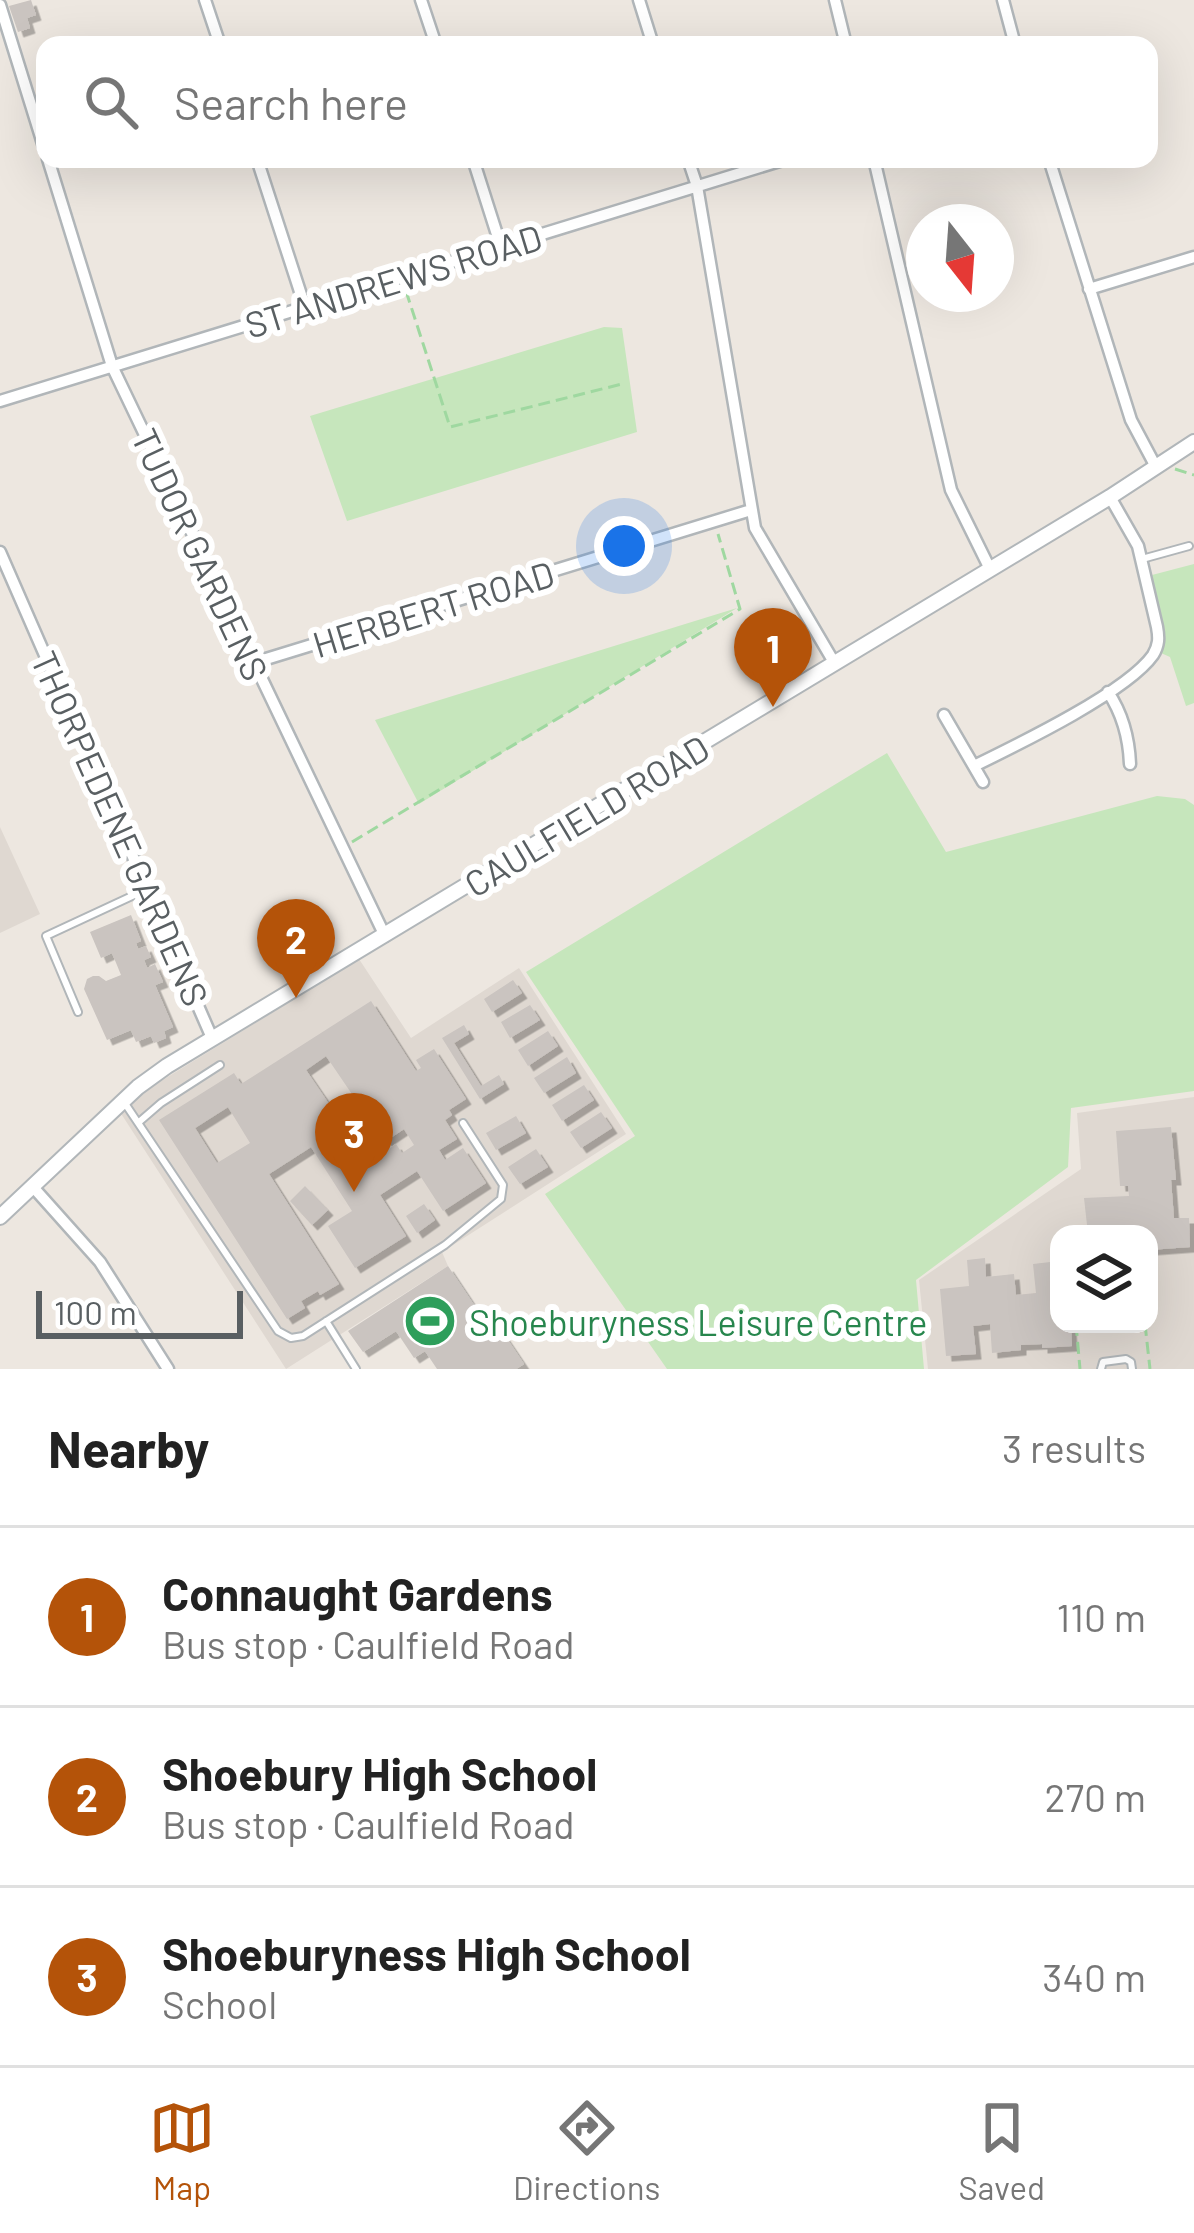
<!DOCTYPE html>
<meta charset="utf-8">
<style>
body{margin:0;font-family:Barlow,sans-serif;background:#f6f6f6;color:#222}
.controls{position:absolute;right:36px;bottom:36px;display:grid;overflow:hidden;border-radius:24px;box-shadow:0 12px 48px #0002}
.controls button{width:108px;height:108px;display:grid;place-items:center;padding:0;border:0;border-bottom:3px solid #e0e0e0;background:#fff;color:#222;font:60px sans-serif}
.compass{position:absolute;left:906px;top:204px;width:108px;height:108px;border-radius:50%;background:#fff;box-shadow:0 12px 48px #0002;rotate:163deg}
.scale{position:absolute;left:36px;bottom:30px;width:207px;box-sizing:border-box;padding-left:12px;border:6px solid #595f62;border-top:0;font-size:33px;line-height:42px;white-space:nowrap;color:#595f62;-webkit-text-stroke:9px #fff;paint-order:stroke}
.you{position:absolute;left:624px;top:546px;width:42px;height:42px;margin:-30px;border:9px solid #fff;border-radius:50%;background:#1a73e8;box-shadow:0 0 0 18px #1a73e833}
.badge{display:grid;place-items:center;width:78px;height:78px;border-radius:50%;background:#b45309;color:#fff;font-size:39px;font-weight:700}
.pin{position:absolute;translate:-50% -99px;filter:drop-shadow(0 3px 6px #0008)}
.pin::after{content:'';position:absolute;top:63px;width:42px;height:36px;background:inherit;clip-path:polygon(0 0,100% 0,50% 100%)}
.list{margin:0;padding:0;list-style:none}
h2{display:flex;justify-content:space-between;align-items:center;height:156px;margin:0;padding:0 48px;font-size:51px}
h2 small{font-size:39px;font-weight:400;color:#767676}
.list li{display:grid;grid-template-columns:78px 1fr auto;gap:36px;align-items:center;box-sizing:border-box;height:180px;padding:0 48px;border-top:3px solid #e0e0e0}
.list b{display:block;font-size:45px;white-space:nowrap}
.list p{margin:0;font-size:39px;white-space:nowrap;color:#767676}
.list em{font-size:39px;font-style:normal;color:#767676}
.icon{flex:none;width:66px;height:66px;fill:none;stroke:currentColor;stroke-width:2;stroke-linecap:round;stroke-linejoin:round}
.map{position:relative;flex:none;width:1194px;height:1369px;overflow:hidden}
.search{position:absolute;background:#fff;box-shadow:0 12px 48px #0002;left:36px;right:36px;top:36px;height:132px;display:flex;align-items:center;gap:30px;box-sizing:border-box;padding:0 42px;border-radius:24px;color:#767676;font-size:45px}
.sheet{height:696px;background:#fff}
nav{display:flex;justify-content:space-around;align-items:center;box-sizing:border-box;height:168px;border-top:3px solid #e0e0e0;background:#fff;font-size:33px;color:#767676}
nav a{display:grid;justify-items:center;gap:6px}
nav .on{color:#b45309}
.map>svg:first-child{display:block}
</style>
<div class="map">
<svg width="1194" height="1369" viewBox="0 0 1194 1369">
<defs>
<filter id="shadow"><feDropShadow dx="5.5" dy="5.5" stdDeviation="0" flood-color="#0004"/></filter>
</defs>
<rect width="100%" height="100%" fill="#ede7e0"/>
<path fill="#dfd8d1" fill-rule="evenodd" d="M0 827 40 914 0 933Z
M359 959 411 1038 519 968 626 1134 442 1252 448 1266 286 1369 120 1112 153 1086Z
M1194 1097V1369H928L919 1280 1081 1169 1077 1113ZM1059 1234H1149V1324H1059Z"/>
<path fill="#c6e6bc" d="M604 327 622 328 637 432 347 521 310 416Z
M1194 564V703L1186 706 1170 657 1161 653 1165 635 1152 575Z
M737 608 419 804 375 720Z
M887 753 946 852 1157 796 1185 799 1194 805V1091L1071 1108 1068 1167 916 1280 924 1369H667L545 1194 635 1136 526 972Z"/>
<path fill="#cac4c0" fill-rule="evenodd" filter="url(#shadow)" d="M31 0 36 15 27 18 30 28 18 32 9 6Z
M131 915 141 941 136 943 138 949 146 946 151 957 144 960 147 968 155 964 163 982 155 985 173 1027 164 1031 166 1038 154 1043 151 1036 136 1042 131 1030 107 1040 84 989 87 979 93 976H99L106 981 121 975 112 953 101 958 90 932Z
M513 980 522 993 492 1012 484 999Z
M371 1001 416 1071 421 1068 416 1060 434 1049 466 1099 449 1110 452 1115 445 1120 457 1139 439 1150 445 1160 463 1148 486 1183 443 1211 417 1171 380 1195 406 1236 355 1268 328 1226 352 1211 311 1147 269 1174 339 1284 320 1295 318 1291 301 1301 305 1308 287 1319 159 1120 234 1073 241 1084ZM326 1056 360 1106 340 1120 306 1070ZM228 1107 250 1143 217 1163 195 1128ZM375 1124 386 1141 404 1129 414 1145 402 1153 396 1144 361 1167 354 1157 377 1142 369 1128Z
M530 1005 540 1020 510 1038 501 1022Z
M464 1025 469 1034 454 1043 481 1086 499 1075 504 1084 480 1099 442 1038Z
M548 1031 558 1046 528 1066 518 1050Z
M567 1057 576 1073 544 1093 534 1078Z
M584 1085 594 1100 562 1121 552 1105Z
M601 1112 612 1128 581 1148 570 1132Z
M516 1116 526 1133 496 1150 486 1133Z
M1171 1127 1176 1180H1171L1174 1218H1189L1190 1247 1149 1250V1234H1088L1084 1198 1129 1196 1128 1186H1120L1116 1131Z
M536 1149 548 1167 520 1184 508 1167Z
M305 1186 328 1210 312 1225 290 1201Z
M424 1204 435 1220 417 1233 406 1216Z
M985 1258 986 1277 1014 1274 1016 1295 1036 1293 1033 1264 1059 1261V1324H1071L1072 1346 1042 1348V1344L1021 1345V1350L992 1353 990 1324 973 1326 976 1354 946 1356 940 1289 969 1286 967 1260Z
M448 1266 478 1311 485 1306 524 1364 516 1369H437L425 1351 414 1358 396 1331 363 1352 348 1331Z"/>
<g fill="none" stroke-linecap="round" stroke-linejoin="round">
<g stroke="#b1b6b9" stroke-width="10">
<path id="service" d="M1142 559 1189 546
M78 1012 46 936 145 890
M124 1102 278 1331 291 1338 303 1336 445 1245 501 1199 503 1185 463 1123
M139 1122 161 1103 220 1065
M326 1321 356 1369
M1101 1369 1103 1362 1126 1359 1131 1362 1132 1369"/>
</g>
<g stroke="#b1b6b9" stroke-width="15">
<path id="minor" d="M205 0 220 45
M421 0 436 45
M639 0 653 45
M835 0 846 45
M1003 0 1015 45
M0 5 45 150
M48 159 112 366 385 936
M257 159 305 307
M473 159 501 247
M688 159 697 186 755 528 835 664
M874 159 951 490 990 569
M1049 159 1131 420 1156 467
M1089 289 1194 257
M0 401 786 159
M0 552 212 1038
M253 663 751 510
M1108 692C1122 713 1129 739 1130 764
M944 715 983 782
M974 766C1017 745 1127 692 1153 655 1159 645 1159 638 1157 627L1138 546 1110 497
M33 1187 100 1262 168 1369"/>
</g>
<g stroke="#b1b6b9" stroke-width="18">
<path id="tertiary" d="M0 1217 138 1087 167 1066 1110 497 1194 442"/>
</g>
<path stroke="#9fd8a0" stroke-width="3" stroke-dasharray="12 6" stroke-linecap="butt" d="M406 291 450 427 622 384
M1175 469 1194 475
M352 842 740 609 718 534
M1076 1324 1080 1369
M1145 1324 1150 1369"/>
<use href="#service" stroke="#fff" stroke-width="6"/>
<use href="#minor" stroke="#fff" stroke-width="10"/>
<use href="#tertiary" stroke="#fff" stroke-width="14"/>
</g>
<defs>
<g id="stadium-disc" transform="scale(2.7)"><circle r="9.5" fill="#2e9e5b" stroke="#fff"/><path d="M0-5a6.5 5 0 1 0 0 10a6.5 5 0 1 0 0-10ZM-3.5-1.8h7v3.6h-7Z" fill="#fff"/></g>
</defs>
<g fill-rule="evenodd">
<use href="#stadium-disc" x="430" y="1321"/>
</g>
<g text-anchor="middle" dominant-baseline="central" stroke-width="12" stroke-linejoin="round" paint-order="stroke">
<g font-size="36" fill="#595f62" stroke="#fff">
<text transform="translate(393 280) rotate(-17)">ST ANDREWS ROAD</text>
<text transform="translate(201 554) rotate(65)">TUDOR GARDENS</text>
<text transform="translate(433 608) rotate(-17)">HERBERT ROAD</text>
<text transform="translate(586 815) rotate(-31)">CAULFIELD ROAD</text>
<text transform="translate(121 828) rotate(66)">THORPEDENE GARDENS</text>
</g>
<g font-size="36" fill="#27864d" stroke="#fff" text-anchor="start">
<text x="469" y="1321">Shoeburyness Leisure Centre</text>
</g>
</g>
</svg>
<div class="controls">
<button><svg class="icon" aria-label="layers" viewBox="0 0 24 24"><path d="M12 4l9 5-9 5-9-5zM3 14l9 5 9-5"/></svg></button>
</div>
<svg class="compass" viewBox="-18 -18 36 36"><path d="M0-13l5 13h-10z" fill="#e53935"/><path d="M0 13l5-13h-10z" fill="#767676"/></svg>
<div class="scale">100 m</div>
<div class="you"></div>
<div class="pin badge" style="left:773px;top:707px">1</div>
<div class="pin badge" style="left:296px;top:998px">2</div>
<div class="pin badge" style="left:354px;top:1192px">3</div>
<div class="search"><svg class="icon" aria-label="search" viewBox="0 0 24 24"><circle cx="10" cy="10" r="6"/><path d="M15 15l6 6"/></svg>Search here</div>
</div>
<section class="sheet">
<h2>Nearby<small>3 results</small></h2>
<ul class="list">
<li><span class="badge">1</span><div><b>Connaught Gardens</b><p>Bus stop · Caulfield Road</p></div><em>110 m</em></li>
<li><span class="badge">2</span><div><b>Shoebury High School</b><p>Bus stop · Caulfield Road</p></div><em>270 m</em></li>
<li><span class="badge">3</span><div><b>Shoeburyness High School</b><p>School</p></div><em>340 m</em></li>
</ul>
</section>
<nav>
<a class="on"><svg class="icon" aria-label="map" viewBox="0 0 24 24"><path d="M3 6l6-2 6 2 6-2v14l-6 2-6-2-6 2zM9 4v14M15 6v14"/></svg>Map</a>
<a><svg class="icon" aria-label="directions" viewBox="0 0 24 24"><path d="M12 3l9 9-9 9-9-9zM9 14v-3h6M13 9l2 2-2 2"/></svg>Directions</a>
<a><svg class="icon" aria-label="saved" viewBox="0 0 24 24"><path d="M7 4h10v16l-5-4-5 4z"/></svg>Saved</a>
</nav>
